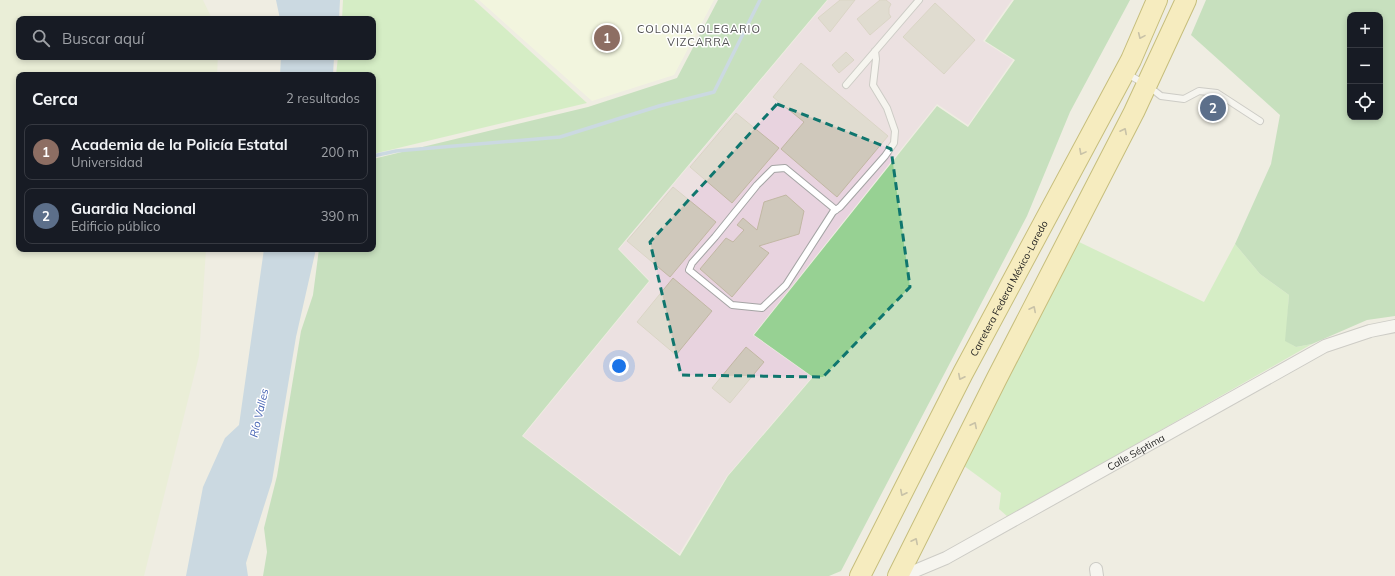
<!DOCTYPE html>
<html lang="es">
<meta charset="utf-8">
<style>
body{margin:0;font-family:Mulish,sans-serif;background:#20242c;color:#f1f3f6}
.controls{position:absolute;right:12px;top:12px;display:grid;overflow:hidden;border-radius:8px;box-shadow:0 2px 6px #0003}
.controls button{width:36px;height:36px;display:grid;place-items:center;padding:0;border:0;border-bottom:1px solid #363941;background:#171b24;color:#f1f3f6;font:20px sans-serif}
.you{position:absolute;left:619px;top:366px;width:14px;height:14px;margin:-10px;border:3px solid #fff;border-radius:50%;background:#1a73e8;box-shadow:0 0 0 6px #1a73e833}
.badge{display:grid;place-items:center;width:26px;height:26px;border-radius:50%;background:#2563eb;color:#fff;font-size:13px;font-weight:700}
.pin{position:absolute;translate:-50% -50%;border:2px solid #fff;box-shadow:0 1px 4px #0006}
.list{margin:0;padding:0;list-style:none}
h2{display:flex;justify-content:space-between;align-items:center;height:52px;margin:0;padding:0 16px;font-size:17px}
h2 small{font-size:13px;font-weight:400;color:#9ea1a6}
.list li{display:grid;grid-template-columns:26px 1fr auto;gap:12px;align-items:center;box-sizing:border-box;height:56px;margin:0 8px 8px;padding:0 8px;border:1px solid #363941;border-radius:8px}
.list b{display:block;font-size:15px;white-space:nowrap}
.list p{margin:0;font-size:13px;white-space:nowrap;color:#9ea1a6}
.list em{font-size:13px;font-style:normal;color:#9ea1a6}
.icon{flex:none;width:22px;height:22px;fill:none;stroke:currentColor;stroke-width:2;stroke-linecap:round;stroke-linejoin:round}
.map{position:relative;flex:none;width:1395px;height:576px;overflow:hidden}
.search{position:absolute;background:#171b24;box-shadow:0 2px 6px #0003;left:16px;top:16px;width:360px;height:44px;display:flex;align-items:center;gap:10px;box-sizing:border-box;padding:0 14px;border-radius:8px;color:#9ea1a6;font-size:15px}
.panel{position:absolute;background:#171b24;box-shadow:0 2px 6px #0003;left:16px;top:72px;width:360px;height:180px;border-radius:8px}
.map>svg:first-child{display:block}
</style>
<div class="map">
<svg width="1395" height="576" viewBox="0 0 1395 576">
<rect width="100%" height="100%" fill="#efede2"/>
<path fill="#e8d3df" d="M828 0H1012L983 41 1013 60 968 125 937 104 753 335 812 377 727 476 679 554 523 436 650 281 619 249Z"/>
<path fill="#f7ffda" d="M479 0H714L674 75 592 101Z"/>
<path fill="#e4efcb" d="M0 0H203L212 19H19V57H218L217 75H19V249H206L199 356 144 576H0Z"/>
<path fill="#b7eda3" d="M343 0H474L587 103 373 154V75H336L338 57H373V19H342Z
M1077 241 1204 302 1235 244 1260 274 1289 295 1286 341 1296 347 1312 344 1008 517 999 509 1001 493 960 463Z"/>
<path fill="#97d193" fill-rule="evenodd" d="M718 0H827L618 249 649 281 522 436 680 556 728 476 813 377 754 335 937 106 968 127 1015 60 985 41 1014 0H1130L1070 112 1027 216 841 571 829 576H263L267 552 264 528 277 476 301 331 313 295 319 249H373V159L588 107 677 78Z
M1206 0H1395V316L1367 320 1312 344 1296 347 1285 341 1289 295 1260 274 1235 244 1271 164 1280 115 1191 35ZM1350 15H1380V117H1350Z"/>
<path fill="#9fc2e0" d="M276 0H340L339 19H280Z
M281 57H334L333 75H280Z
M264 249H316L296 337 272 481 246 563 248 576H186L203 487 225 438 239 425Z"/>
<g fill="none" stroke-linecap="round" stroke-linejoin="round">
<path stroke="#9fc2e0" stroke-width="3.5" d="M373 156 396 151 560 137 659 106 714 92 760 0"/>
</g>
<path fill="#cfc8bb" stroke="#c1b7a3" d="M840 0H855L830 32 818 18Z
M880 0H886L891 4 889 8V14L891 17 870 35 857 19Z
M935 3 975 40 944 74 903 37Z
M846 52 854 60 839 73 832 65Z
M801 63 888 136 837 197 781 149 804 122 773 97Z
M736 113 779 148 732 203 690 167Z
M673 187 716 222 670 277 627 241Z
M786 195 804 211 799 234 759 246 769 253 732 297 700 269 726 238 733 242 744 230 737 225 743 218 757 230 764 202Z
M673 278 712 311 676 355 637 322Z
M746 347 764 362 730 403 712 388Z"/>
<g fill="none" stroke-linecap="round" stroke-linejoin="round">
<g stroke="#a4a4a4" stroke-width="8">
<path id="service" d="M1127 74 1147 85 1161 96 1184 99 1199 91 1217 93 1260 121
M846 85 919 0
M836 210 785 168 773 169 757 185 715 237 692 263 689 270 732 305 762 308 786 285 833 212 840 207 885 156 894 143 895 131 887 108 873 85 876 59 875 51"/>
</g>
<g stroke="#a4a4a4" stroke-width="14">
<g id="minor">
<path d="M1096 569 1097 576"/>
<path id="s1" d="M903 576 946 558 1325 346 1370 331 1395 326"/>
</g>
</g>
<g stroke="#958600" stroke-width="22">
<g id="primary">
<path id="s2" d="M860 576 963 373 1131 60 1157 0"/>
<path d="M898 576 996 380 1134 112 1186 0"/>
</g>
</g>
<use href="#service" stroke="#fff" stroke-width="6"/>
<use href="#minor" stroke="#fff" stroke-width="12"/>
<use href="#primary" stroke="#ffea96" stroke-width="20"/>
</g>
<defs><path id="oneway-chevron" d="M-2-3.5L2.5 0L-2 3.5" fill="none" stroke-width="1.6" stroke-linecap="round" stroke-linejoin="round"/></defs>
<g stroke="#998e60">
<use href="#oneway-chevron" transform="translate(1141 36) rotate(114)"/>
<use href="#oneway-chevron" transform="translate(1124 131) rotate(-63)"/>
<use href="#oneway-chevron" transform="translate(1082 152) rotate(118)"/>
<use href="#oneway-chevron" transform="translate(1033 309) rotate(-63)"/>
<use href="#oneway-chevron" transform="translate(961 377) rotate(117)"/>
<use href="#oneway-chevron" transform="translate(974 425) rotate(-63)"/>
<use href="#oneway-chevron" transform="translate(903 493) rotate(117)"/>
<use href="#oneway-chevron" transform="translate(915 541) rotate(-63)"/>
</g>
<path d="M0 0H1395V576H0ZM777 104 891 149 910 287 823 377 681 375 650 242Z" fill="#efede2" fill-opacity=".55" fill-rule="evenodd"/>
<path fill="none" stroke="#0f766e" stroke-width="3" stroke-dasharray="8 5" stroke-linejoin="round" d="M777 104 891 149 910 287 823 377 681 375 650 242Z"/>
<g text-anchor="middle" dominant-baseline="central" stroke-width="3" stroke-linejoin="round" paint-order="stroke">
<g font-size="10" fill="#1d1d1d" stroke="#fff">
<text stroke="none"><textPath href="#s2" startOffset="324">Carretera Federal México-Laredo</textPath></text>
<text stroke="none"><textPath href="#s1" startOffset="264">Calle Séptima</textPath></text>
</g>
<g font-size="11" letter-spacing="1" fill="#505050" stroke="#fff">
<text x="699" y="29">COLONIA OLEGARIO<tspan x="699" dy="13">VIZCARRA</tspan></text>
</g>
<g font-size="11" font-style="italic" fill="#4361b2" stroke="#fff">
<text transform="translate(259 413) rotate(-77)">Río Valles</text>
</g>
</g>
</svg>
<div class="controls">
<button>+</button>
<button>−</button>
<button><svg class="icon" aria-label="locate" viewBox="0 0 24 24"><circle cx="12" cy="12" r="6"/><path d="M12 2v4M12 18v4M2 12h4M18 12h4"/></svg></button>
</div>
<div class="you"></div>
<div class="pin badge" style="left:607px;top:38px;background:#8d6e63">1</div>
<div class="pin badge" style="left:1213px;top:108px;background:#5c6f8a">2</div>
<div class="search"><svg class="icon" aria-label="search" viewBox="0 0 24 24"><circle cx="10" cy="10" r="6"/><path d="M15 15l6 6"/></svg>Buscar aquí</div>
<section class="panel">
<h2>Cerca<small>2 resultados</small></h2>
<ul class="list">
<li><span class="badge" style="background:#8d6e63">1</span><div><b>Academia de la Policía Estatal</b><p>Universidad</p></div><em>200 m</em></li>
<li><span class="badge" style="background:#5c6f8a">2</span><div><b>Guardia Nacional</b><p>Edificio público</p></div><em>390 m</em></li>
</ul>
</section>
</div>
